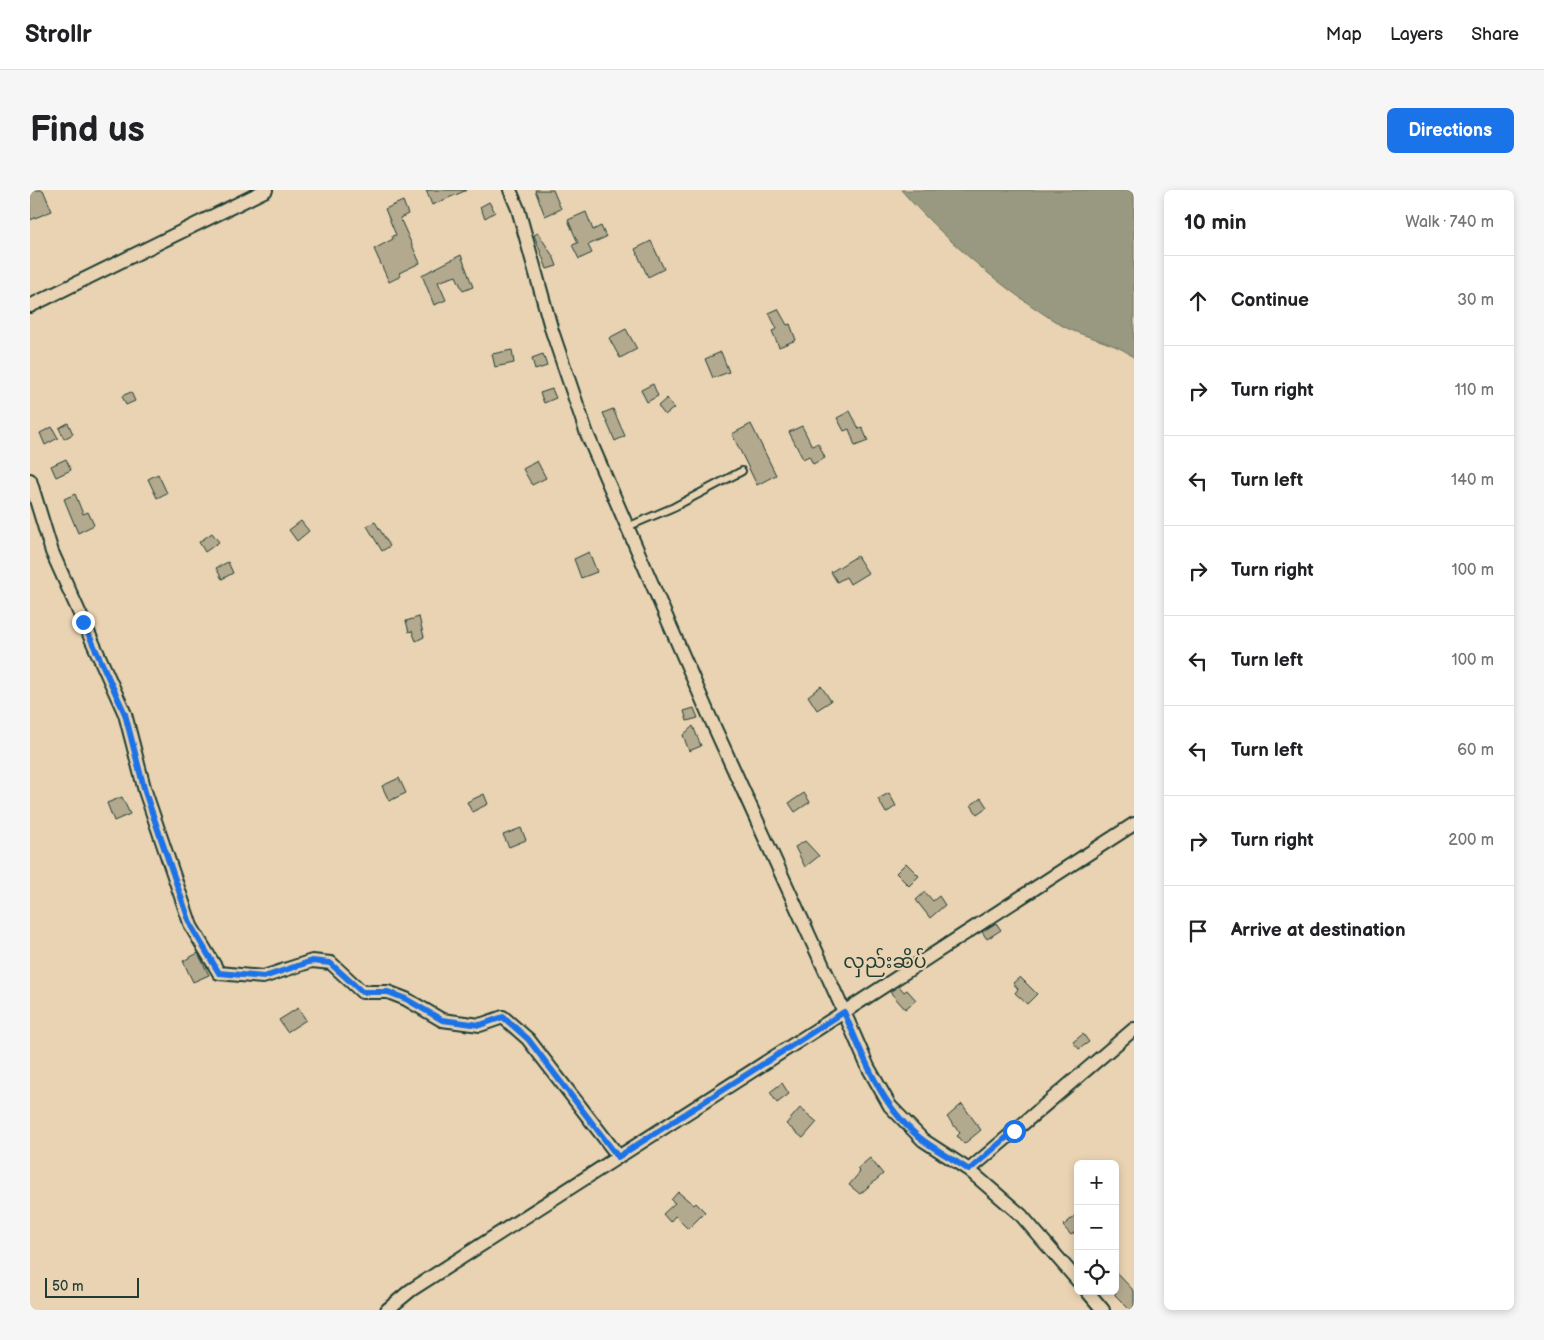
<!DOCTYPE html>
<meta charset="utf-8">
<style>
body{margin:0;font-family:"Balsamiq Sans","Noto Sans Myanmar",sans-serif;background:#f6f6f6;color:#202124}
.controls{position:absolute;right:15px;bottom:15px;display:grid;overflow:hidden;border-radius:8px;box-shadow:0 2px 8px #0003}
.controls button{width:45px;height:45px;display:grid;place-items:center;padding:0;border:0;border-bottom:1px solid #e0e0e0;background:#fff;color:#202124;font:25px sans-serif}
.scale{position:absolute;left:15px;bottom:12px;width:94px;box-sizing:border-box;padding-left:5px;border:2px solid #1f3d34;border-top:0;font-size:14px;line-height:18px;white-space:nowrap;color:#1f3d34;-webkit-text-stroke:4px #e9d3b2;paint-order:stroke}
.stop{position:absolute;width:15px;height:15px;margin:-11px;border:4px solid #1a73e8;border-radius:50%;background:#fff}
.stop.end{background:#1a73e8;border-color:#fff;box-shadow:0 1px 5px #0008}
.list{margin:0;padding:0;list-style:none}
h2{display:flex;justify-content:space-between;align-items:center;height:65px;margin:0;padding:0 20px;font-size:21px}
h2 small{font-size:16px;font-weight:400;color:#757577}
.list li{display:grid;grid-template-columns:32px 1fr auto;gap:15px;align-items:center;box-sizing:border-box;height:90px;padding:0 20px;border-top:1px solid #e0e0e0}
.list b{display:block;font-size:19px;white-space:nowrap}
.list em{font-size:16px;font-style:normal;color:#757577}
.icon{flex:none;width:28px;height:28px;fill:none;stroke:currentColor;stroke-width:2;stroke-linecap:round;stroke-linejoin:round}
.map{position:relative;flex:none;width:1104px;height:1120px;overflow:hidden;border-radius:8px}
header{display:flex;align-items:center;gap:30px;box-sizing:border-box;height:70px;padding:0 25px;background:#fff;border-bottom:1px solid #e0e0e0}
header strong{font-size:24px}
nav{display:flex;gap:28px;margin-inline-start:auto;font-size:18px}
.intro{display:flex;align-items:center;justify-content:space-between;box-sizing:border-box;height:120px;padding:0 30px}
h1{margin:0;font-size:35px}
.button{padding:12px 22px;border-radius:8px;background:#1a73e8;color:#fff;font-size:18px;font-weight:700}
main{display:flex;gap:30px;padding:0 30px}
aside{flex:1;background:#fff;border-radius:8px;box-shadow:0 2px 8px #0003}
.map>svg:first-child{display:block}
</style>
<header>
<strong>Strollr</strong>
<nav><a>Map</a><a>Layers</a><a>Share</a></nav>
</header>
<div class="intro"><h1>Find us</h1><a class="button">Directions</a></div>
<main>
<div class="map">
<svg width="1104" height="1120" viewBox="0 0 1104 1120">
<rect width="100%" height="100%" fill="#e9d3b2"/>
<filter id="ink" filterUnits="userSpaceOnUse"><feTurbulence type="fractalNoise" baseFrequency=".02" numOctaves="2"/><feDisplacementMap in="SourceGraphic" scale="10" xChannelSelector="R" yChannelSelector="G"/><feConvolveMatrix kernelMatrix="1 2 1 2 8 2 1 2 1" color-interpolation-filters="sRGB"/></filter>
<g filter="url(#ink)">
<path fill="#999880" stroke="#687462" d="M871 0H1104V168C1090 153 1051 147 1031 135 975 101 915 50 871 0Z"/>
<path fill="#b2a98f" stroke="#1f3d34" d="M0 0H13L22 21 0 30Z
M396 0H437L402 15Z
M505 0H523L531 19 515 26Z
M373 11 378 24 370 28 390 73 369 83 371 86 359 92 344 59 363 49 362 46 366 45 355 19Z
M459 12 465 22 455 28 450 17Z
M556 22 563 40 571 36 576 47 558 55 562 63 549 69 542 55 548 53 538 30Z
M508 43 524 68 527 76 517 79 504 45Z
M621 51 634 79 618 87 605 59Z
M431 65 443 97 433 101 426 86 408 92 416 110 404 115 392 85Z
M748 119 757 135 760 134 766 150 749 157 742 141 747 139 739 123Z
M596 139 607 159 590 168 579 148Z
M482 160 484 173 465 177 462 164Z
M691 162 699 182 683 188 675 169Z
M513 164 517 176 505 180 502 168Z
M623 194 628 206 617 212 611 200Z
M522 199 526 208 514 213 510 203Z
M101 202 105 211 96 215 92 206Z
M637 208 644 218 635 225 628 216Z
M583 219 595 246 585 251 573 223Z
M820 221 829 239 832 237 838 251 825 256 819 239 814 241 807 228Z
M38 233 43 244 34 249 29 238Z
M721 234 746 285 727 295 702 244Z
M772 236 782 256 788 253 795 268 783 274 779 266 773 269 759 242Z
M22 237 28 248 15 255 10 243Z
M36 269 41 280 26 287 21 276Z
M507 271 516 288 502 295 493 279Z
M128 284 137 303 127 308 118 289Z
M45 304 53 324 58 322 64 335 48 343 34 309Z
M271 331 279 341 267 351 259 340Z
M345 332 360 356 352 361 337 336Z
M182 343 189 352 175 362 169 352Z
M559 362 567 382 551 388 544 369Z
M827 366 838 383 820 394 816 387 807 392 801 382Z
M198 372 203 383 192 389 186 378Z
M389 427 394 447 386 451 382 441 379 442 376 431Z
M791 496 801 511 787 520 778 506Z
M664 518 668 528 657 531 654 521Z
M663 536 671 556 659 561 653 545Z
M369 588 376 603 359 611 352 596Z
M774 603 780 612 765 622 759 613Z
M859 603 866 616 856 623 848 609Z
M454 604 458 614 442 622 437 612Z
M92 607 100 624 84 631 77 613Z
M951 608 957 617 947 624 941 615Z
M491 638 496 650 479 657 473 645Z
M775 651 789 666 775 677 765 657Z
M876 673 889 686 879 696 866 683Z
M895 702 903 711 909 706 915 715 900 728 886 710Z
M966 733 971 740 957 749 952 742Z
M168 763 179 785 163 792 153 771Z
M990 787 1007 804 997 814 985 803 988 799 983 793Z
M869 796 874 802 877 800 886 810 875 819 860 802Z
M268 818 276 830 257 842 249 830Z
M1053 844 1059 852 1049 859 1043 852Z
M752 893 759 904 747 913 740 902Z
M932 914 951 940 934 954 927 946 930 943 917 927Z
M770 918 787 932 773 948 756 934Z
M840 968 853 984 830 1004 819 995 830 982 827 979Z
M648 1002 664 1015 666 1013 675 1022 658 1039 645 1026 640 1032 633 1024 645 1013 641 1010Z
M1048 1023V1040L1041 1045 1033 1036Z
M1085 1081 1104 1101V1120H1100L1085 1105Z"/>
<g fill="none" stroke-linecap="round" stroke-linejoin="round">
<g stroke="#1f3d34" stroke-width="10">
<path id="lane" d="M597 337 644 317 712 281"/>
</g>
<g stroke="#1f3d34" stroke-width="16">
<path id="street" d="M0 116 236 0
M0 290 22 362 95 524 115 601 161 736 189 783 233 787 282 771 301 773 332 802H358L376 809 412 830 450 835 473 827 498 849 589 967
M939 980 1104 839
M1048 1091 991 1025 939 980 893 950 860 916 838 877 814 822 1104 634
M1057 1101 1073 1120
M357 1120 381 1100 814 822 678 523 557 244 522 141 488 19 480 0"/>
</g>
<use href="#lane" stroke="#e9d3b2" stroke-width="6"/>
<use href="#street" stroke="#e9d3b2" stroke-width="12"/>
</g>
</g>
<g fill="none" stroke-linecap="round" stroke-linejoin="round" filter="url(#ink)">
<path stroke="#1a73e8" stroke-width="6" d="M53 432 95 524 115 602 161 736 189 783 234 787 282 771 300 773 332 802H358L376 809 412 830 450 835 473 827 498 849 588 967 814 822C834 868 852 920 894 951 908 961 924 970 939 980L984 941"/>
</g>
<g text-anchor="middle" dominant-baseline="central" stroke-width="4.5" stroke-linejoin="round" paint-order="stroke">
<g font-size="19" fill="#1f3d34" stroke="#e9d3b2">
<text x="855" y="772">လှည်းဆိပ်</text>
</g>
</g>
</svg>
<div class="controls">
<button>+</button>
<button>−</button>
<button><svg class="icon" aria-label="locate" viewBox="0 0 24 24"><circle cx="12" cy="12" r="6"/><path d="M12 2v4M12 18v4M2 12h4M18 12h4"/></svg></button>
</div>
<div class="scale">50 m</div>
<div class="stop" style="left:984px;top:941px"></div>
<div class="stop end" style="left:53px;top:432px"></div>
</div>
<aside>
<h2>10 min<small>Walk · 740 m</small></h2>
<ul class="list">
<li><svg class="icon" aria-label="ahead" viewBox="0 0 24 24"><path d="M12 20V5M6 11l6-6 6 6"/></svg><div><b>Continue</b></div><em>30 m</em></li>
<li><svg class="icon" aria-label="right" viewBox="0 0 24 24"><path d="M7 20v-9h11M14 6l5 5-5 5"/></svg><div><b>Turn right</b></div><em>110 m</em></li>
<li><svg class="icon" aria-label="left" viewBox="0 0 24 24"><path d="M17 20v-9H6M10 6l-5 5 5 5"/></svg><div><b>Turn left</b></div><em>140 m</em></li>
<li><svg class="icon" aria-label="right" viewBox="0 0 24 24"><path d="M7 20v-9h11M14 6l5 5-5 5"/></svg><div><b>Turn right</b></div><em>100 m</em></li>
<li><svg class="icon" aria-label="left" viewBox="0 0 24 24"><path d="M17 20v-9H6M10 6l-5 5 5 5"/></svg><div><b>Turn left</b></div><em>100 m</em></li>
<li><svg class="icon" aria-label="left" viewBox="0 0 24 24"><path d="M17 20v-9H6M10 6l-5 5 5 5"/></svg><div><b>Turn left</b></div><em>60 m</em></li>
<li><svg class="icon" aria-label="right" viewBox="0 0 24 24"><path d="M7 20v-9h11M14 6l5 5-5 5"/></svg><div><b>Turn right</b></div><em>200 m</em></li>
<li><svg class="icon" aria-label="arrive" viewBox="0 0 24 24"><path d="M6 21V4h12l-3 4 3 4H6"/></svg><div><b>Arrive at destination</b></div></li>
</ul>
</aside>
</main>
